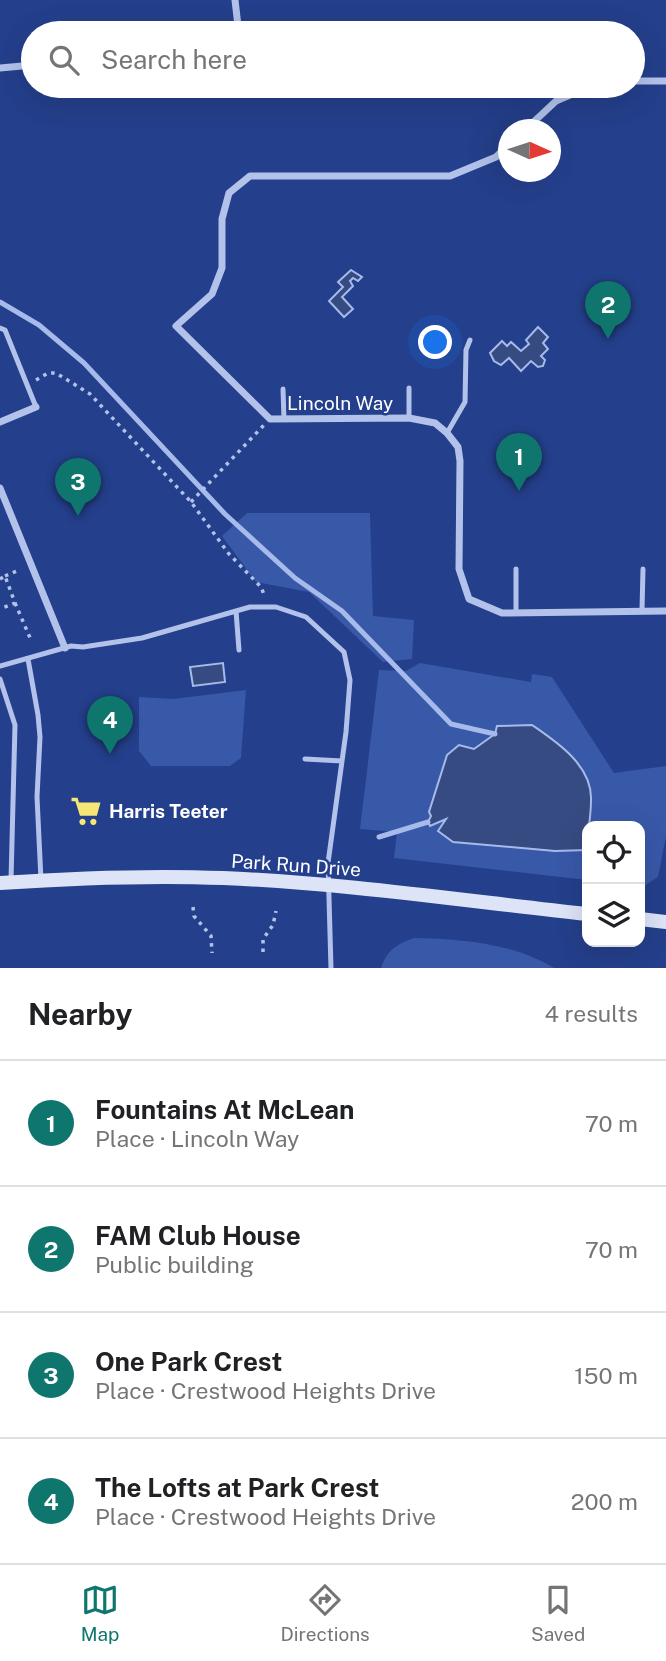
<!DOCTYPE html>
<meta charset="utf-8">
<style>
body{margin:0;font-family:"Public Sans",sans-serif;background:#f2f2f2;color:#202124}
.controls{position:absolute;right:21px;bottom:21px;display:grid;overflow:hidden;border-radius:14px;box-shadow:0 7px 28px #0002}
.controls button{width:63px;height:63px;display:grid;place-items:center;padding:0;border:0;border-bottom:2px solid #e0e0e0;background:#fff;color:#202124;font:35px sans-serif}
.compass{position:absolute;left:498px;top:119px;width:63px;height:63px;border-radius:50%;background:#fff;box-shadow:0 7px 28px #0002;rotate:93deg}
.you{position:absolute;left:436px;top:343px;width:24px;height:24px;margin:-18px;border:5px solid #fff;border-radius:50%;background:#1a73e8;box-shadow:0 0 0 10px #1a73e833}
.badge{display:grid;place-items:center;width:46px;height:46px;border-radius:50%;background:#0f766e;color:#fff;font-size:23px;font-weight:700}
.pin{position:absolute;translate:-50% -58px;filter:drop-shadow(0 2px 4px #0008)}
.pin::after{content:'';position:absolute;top:37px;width:24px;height:21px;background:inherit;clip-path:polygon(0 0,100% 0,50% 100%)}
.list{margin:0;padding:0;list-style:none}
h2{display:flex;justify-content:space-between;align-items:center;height:91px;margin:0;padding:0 28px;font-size:30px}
h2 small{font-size:23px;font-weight:400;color:#757577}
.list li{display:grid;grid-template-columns:46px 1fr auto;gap:21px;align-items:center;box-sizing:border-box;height:126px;padding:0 28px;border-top:2px solid #e0e0e0}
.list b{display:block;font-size:26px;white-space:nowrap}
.list p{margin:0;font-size:23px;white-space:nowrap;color:#757577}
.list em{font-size:23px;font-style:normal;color:#757577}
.icon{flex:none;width:38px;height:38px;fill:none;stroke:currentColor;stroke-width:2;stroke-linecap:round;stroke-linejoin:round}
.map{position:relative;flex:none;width:666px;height:968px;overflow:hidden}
.search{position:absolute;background:#fff;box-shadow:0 7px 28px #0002;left:21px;right:21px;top:21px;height:77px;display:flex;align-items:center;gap:18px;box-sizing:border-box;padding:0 24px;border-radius:38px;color:#757577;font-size:26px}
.sheet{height:595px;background:#fff}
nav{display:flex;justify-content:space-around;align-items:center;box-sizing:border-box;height:98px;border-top:2px solid #e0e0e0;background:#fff;font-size:19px;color:#757577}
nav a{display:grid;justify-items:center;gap:4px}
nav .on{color:#0f766e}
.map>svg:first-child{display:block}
</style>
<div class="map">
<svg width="666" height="968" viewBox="0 0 666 968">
<rect width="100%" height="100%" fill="#243f8b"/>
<path fill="#3858a8" d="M247 513H370L373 616 414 620 412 659 383 662 309 592 256 582 222 536Z
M420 663 531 682 532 674 552 677 614 773 666 766V836L658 877 644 886H640V826H588L592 798 495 734 474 749 447 818 453 842 555 851 587 850V880L394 858 397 832 360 829 379 670 406 671Z
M246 690 241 758 230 766H151L139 751V697L173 699Z
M414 938C461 939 513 943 554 968H381C387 950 397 944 414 938Z"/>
<path fill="#374b83" stroke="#a6baeb" stroke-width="2" d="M351 270 362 277 358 281 353 278 350 281 353 286 342 297 353 309 344 317 329 301 343 287 338 282Z
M538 327 548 337 543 343 548 349 541 356 545 360 543 366 538 367 531 361 521 371 509 358 501 365 494 361 490 353 502 341 507 346 511 342 521 351 529 344 526 340Z
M223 663 225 682 193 686 190 667Z
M532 725C557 742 593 766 591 801 591 818 587 833 587 850L555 851 453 842 438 831 446 819 430 826 428 822 431 816 429 812 447 755 459 745 474 749 495 734 497 726Z"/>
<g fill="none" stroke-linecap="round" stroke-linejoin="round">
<path stroke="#a6baeb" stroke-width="5" d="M0 302 39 325 84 363 225 514 295 578 342 611 451 724 495 734
M379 837 428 822"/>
<path stroke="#b2c2ea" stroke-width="3.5" stroke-dasharray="3.5 5" stroke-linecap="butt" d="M36 380 48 373H56L90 394 191 502 229 554 261 587 265 597
M191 502 264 425
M5 576 19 570
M0 579 5 576 15 603 0 609
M15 603 31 640
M193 907 194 916 211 936 212 953
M263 952V939L273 925 276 911"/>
<path stroke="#b2c2ea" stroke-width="5" d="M0 328 5 330 36 407
M283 389 284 419
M409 418V388
M447 433 465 402 466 350 470 340
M642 610 643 569
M236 611 239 650
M516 613V569
M28 659 38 715 40 737 37 797 41 880
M0 666 71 646 83 647 142 638 250 607H276L306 617 344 652 350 680 346 732 328 863 331 968
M0 679 15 725 11 880
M305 759 342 761"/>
<path stroke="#b2c2ea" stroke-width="7" d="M235 0 238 26 236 33
M0 68 33 65
M633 81H666
M525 130 556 101 591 86
M508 145 496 157 450 176H250L229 193 222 219V268L212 294 176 326 270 419 409 418 435 423 447 433 458 447 460 461 459 569 469 599 502 613 666 611
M0 422 36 407
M0 488 65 648"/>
<path stroke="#dde4f8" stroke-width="14" d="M0 883C74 878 148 875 223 878 345 883 466 901 587 914
M640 919 666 922"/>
</g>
<defs>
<g id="supermarket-bare" transform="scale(2.415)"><path d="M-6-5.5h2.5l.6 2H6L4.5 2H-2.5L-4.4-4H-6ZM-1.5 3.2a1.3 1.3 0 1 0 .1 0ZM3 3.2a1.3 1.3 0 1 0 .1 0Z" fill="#f5e676" stroke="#243f8b" stroke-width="2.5" paint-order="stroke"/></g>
</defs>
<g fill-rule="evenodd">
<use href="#supermarket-bare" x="86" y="811"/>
</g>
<g text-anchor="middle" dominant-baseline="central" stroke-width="5" stroke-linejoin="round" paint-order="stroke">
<g font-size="19" fill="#fff" stroke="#243f8b">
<text x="340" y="403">Lincoln Way</text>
<text transform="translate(296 865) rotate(4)">Park Run Drive</text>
</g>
<g font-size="19" font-weight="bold" fill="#fff" stroke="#243f8b" text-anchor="start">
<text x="109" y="811">Harris Teeter</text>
</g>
</g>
</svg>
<div class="controls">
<button><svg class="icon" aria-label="locate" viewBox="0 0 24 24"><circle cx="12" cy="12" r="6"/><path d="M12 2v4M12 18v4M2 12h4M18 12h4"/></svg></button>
<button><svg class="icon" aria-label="layers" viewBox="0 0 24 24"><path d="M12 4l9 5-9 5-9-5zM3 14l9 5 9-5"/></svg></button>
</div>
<svg class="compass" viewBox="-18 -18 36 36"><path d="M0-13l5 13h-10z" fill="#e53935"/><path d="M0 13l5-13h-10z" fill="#757577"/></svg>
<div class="you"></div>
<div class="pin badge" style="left:519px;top:491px">1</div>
<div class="pin badge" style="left:608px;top:339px">2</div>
<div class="pin badge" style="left:78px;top:516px">3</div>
<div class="pin badge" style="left:110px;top:754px">4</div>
<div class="search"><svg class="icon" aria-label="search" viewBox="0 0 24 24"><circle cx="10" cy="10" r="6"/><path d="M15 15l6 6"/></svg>Search here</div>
</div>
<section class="sheet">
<h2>Nearby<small>4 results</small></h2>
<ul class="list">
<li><span class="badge">1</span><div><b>Fountains At McLean</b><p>Place · Lincoln Way</p></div><em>70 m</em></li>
<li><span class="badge">2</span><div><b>FAM Club House</b><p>Public building</p></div><em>70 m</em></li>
<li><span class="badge">3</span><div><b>One Park Crest</b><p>Place · Crestwood Heights Drive</p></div><em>150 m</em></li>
<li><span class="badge">4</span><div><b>The Lofts at Park Crest</b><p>Place · Crestwood Heights Drive</p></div><em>200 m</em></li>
</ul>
</section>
<nav>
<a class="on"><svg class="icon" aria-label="map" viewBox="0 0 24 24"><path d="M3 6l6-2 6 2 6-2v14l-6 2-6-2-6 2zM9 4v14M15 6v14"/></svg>Map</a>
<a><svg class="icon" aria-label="directions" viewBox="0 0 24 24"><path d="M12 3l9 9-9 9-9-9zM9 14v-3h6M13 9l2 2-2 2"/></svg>Directions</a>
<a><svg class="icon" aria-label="saved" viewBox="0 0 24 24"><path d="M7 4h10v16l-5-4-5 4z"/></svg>Saved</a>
</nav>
